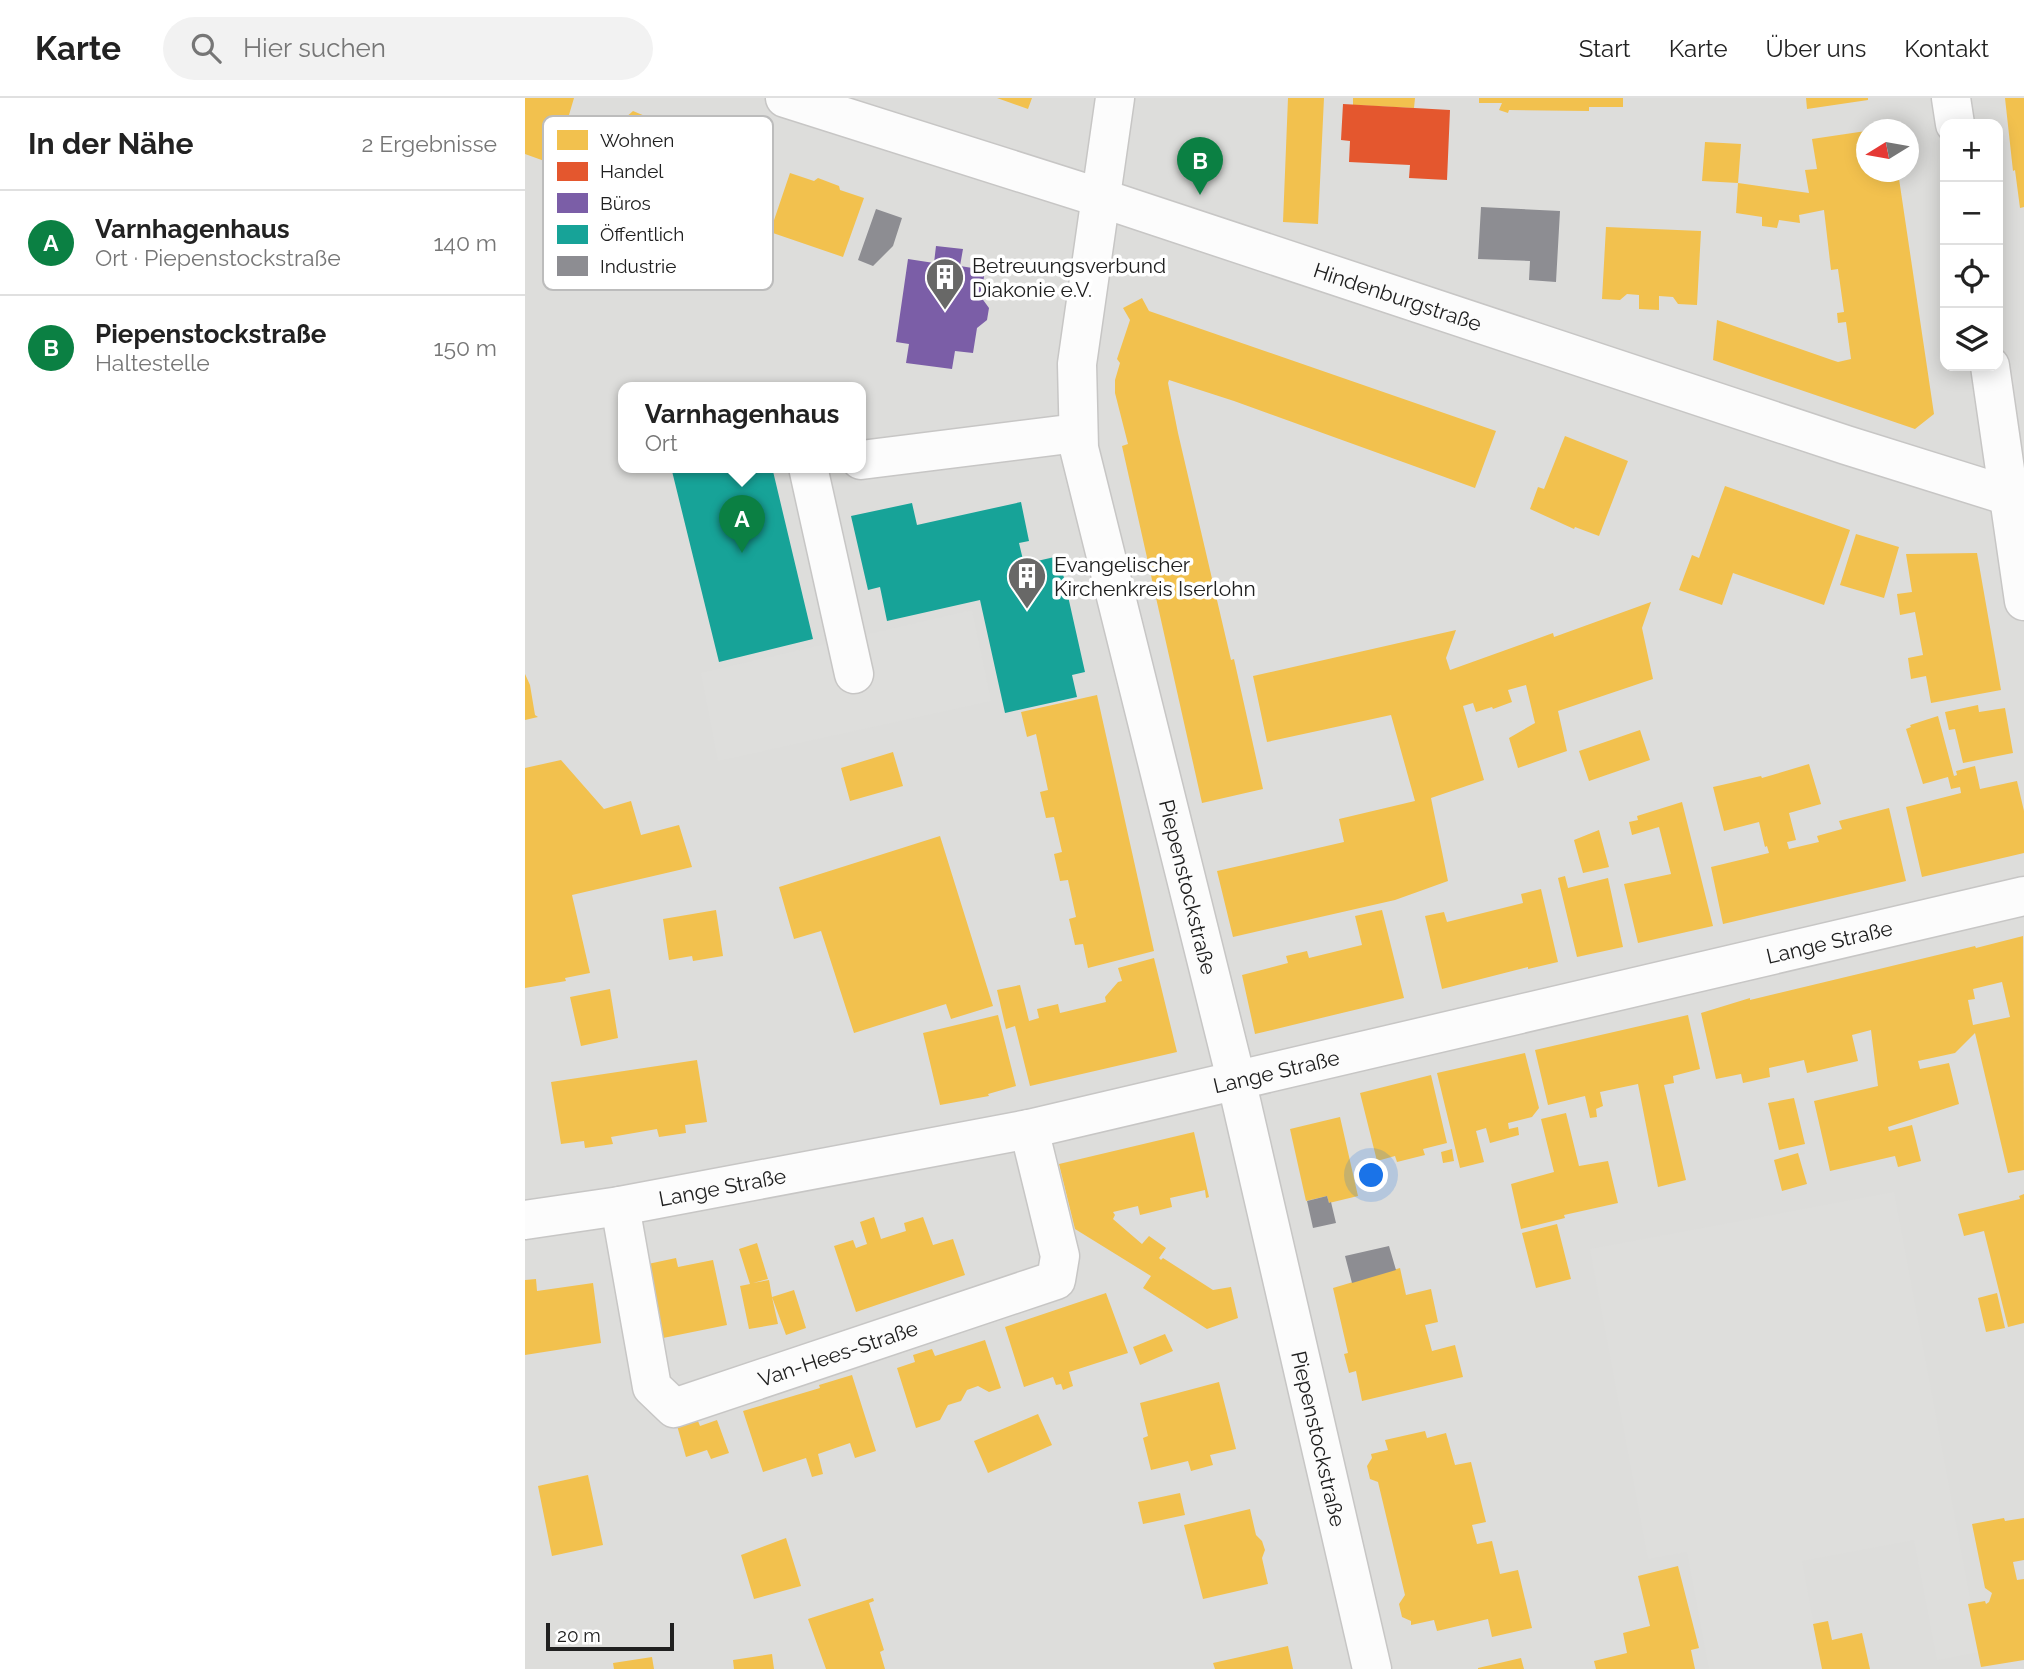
<!DOCTYPE html>
<html lang="de">
<meta charset="utf-8">
<style>
body{margin:0;font-family:Raleway,sans-serif;background:#f2f2f2;color:#222}
.controls{position:absolute;right:21px;top:21px;display:grid;overflow:hidden;border-radius:14px;box-shadow:0 4px 18px #0003}
.controls button{width:63px;height:63px;display:grid;place-items:center;padding:0;border:0;border-bottom:2px solid #e0e0e0;background:#fff;color:#222;font:35px sans-serif}
.compass{position:absolute;left:1331px;top:21px;width:63px;height:63px;border-radius:50%;background:#fff;box-shadow:0 4px 18px #0003;rotate:259deg}
.scale{position:absolute;left:21px;bottom:18px;width:128px;box-sizing:border-box;padding-left:7px;border:4px solid #202020;border-top:0;font-size:19px;line-height:24px;white-space:nowrap;color:#202020;-webkit-text-stroke:5px #fff;paint-order:stroke}
.you{position:absolute;left:847px;top:1078px;width:24px;height:24px;margin:-18px;border:5px solid #fff;border-radius:50%;background:#1a73e8;box-shadow:0 0 0 10px #1a73e833}
.badge{display:grid;place-items:center;width:46px;height:46px;border-radius:50%;background:#0b8043;color:#fff;font-size:23px;font-weight:700}
.pin{position:absolute;translate:-50% -58px;filter:drop-shadow(0 2px 4px #0008)}
.pin::after{content:'';position:absolute;top:37px;width:24px;height:21px;background:inherit;clip-path:polygon(0 0,100% 0,50% 100%)}
.popup{position:absolute;left:93px;top:284px;width:248px;height:91px;box-sizing:border-box;display:grid;place-content:center;border-radius:14px;background:#fff;filter:drop-shadow(0 2px 5px #0005);font-size:23px;white-space:nowrap;color:#767676}
.popup b{font-size:26px;color:#222}
.popup::after{content:'';position:absolute;left:50%;top:100%;margin-left:-14px;border:14px solid transparent;border-top-color:#fff}
.list{margin:0;padding:0;list-style:none}
h2{display:flex;justify-content:space-between;align-items:center;height:91px;margin:0;padding:0 28px;font-size:30px}
h2 small{font-size:23px;font-weight:400;color:#767676}
.list li{display:grid;grid-template-columns:46px 1fr auto;gap:21px;align-items:center;box-sizing:border-box;height:105px;padding:0 28px;border-top:2px solid #e0e0e0}
.list b{display:block;font-size:26px;white-space:nowrap}
.list p{margin:0;font-size:23px;white-space:nowrap;color:#767676}
.list em{font-size:23px;font-style:normal;color:#767676}
.icon{flex:none;width:38px;height:38px;fill:none;stroke:currentColor;stroke-width:2;stroke-linecap:round;stroke-linejoin:round}
.map{position:relative;flex:none;width:1499px;height:1571px;overflow:hidden}
header{display:flex;align-items:center;gap:42px;box-sizing:border-box;height:98px;padding:0 35px;background:#fff;border-bottom:2px solid #e0e0e0}
header strong{font-size:33px}
nav{display:flex;gap:38px;margin-inline-start:auto;font-size:24px}
.search{width:490px;height:63px;background:#f2f2f2;display:flex;align-items:center;gap:18px;box-sizing:border-box;padding:0 24px;border-radius:38px;color:#767676;font-size:26px}
main{display:flex}
aside{flex:1;background:#fff}
.map>svg:first-child{display:block}
</style>
<header>
<strong>Karte</strong>
<div class="search"><svg class="icon" aria-label="search" viewBox="0 0 24 24"><circle cx="10" cy="10" r="6"/><path d="M15 15l6 6"/></svg>Hier suchen</div>
<nav><a>Start</a><a>Karte</a><a>Über uns</a><a>Kontakt</a></nav>
</header>
<main>
<aside>
<h2>In der Nähe<small>2 Ergebnisse</small></h2>
<ul class="list">
<li><span class="badge">A</span><div><b>Varnhagenhaus</b><p>Ort · Piepenstockstraße</p></div><em>140 m</em></li>
<li><span class="badge">B</span><div><b>Piepenstockstraße</b><p>Haltestelle</p></div><em>150 m</em></li>
</ul>
</aside>
<div class="map">
<svg width="1499" height="1571" viewBox="0 0 1499 1571">
<rect width="100%" height="100%" fill="#eeedea"/>
<path fill="#dddddb" fill-rule="evenodd" d="M0 0H1499V1571H0ZM1420 26H1473V268H1420ZM1342 32H1384V74H1342ZM98 289H336V369H98Z"/>
<path fill="#dededc" d="M447 512 466 603 193 663 176 575Z
M1369 1094 1455 1554 1412 1562 1389 1442 1277 1463 1297 1571H1184L1162 1454 1123 1461 1065 1151Z"/>
<path fill="#f2c14e" fill-rule="evenodd" d="M0 0H49L36 44 33 43 25 65 0 56Z
M472 0H507L503 11Z
M763 0H799L793 126 758 124Z
M828 0H890L889 10 828 7Z
M954 0H1098V9H1064V13L984 12 983 15 974 12 977 5H954Z
M1281 0H1343V2L1282 11Z
M1480 0H1499V109L1495 110 1490 72 1488 73Z
M108 13 120 18V27L197 54 203 47 214 51 215 61 222 63 200 128 176 120 175 122 156 115 157 113 92 93 93 91 70 83 92 19 99 21Z
M1341 33V74H1373L1409 316 1390 331 1188 262 1192 222 1307 262 1313 264 1326 261 1321 224 1313 225 1312 215 1319 214 1313 171 1306 172 1299 112 1274 117 1275 125 1254 122 1252 130 1237 128V119L1211 115 1213 85 1177 83 1180 44 1216 46 1213 85 1284 95 1280 72 1292 71 1287 41Z
M265 75 289 83 293 80 314 88 315 92 339 100 318 159 245 134Z
M1081 129 1176 133 1172 207 1153 206 1148 199 1134 198V212L1114 211V197L1102 196 1095 202 1077 201Z
M617 200 624 213 971 333 950 390 709 303 644 282 643 285 653 335 706 562 709 561 738 691 677 705 597 348 603 346 590 295V282L595 265 592 261 605 222 598 210Z
M1040 338 1103 363 1074 438 1050 429 1049 431 1005 411 1013 389 1019 391Z
M1200 388 1325 432 1299 507 1208 475 1197 507 1154 492 1167 457 1174 460Z
M1331 436 1374 449 1359 500 1315 487Z
M1452 455 1476 592 1406 605 1401 578 1386 581 1383 560 1398 557 1390 514 1375 517 1372 496 1387 494 1381 456Z
M1126 504 1117 530 1128 581 1033 613 1042 653 993 670 984 640 1010 625 1001 587 983 592 987 604 968 611 967 609 951 614 948 605 938 608 959 682 906 700 923 783 870 802 708 839 692 773 819 744 814 721 890 703 866 617 742 644 728 578 931 532 921 560 925 572 1028 535 1029 539Z
M0 576 5 587 10 617 13 619 0 622Z
M572 597 629 853 563 870 558 846 550 847 544 821 551 819 543 782 535 783 529 756 537 754 529 719 521 720 515 694 523 692 511 636 502 639 496 614Z
M1453 607 1454 614 1480 610 1488 655 1438 665 1430 631 1424 632 1420 614Z
M1413 618 1429 678 1432 677 1431 673 1450 668 1455 691 1492 683 1499 713V755L1397 779 1381 709 1436 695 1435 689 1426 691 1423 679 1398 686 1381 631 1386 629 1385 627Z
M1115 632 1125 662 1064 683 1054 653Z
M368 654 378 688 325 703 316 670Z
M36 662 79 711 106 703 116 737 154 727 167 769 47 797 65 875 40 880 41 883 0 890V670Z
M1284 666 1296 706 1264 715 1271 742 1262 744 1264 751 1294 744 1292 738 1317 731 1314 723 1364 710 1381 783 1198 826 1186 769 1244 755 1242 748 1240 749 1234 724 1199 733 1188 689 1236 678 1237 680Z
M1157 704 1188 828 1113 845 1099 786 1146 776 1134 729 1107 737 1104 724 1113 722 1112 718Z
M1074 732 1084 769 1058 775 1049 742Z
M415 738 468 908 426 921 421 906 329 935 296 833 269 841 254 789Z
M1040 778 1043 790 1083 780 1098 849 1052 859 1033 780Z
M1016 791 1033 864 1003 871V869L917 891 900 818 919 814 922 824 998 805 996 796Z
M191 812 198 858 168 863 167 858 144 862 138 821Z
M857 812 879 900 730 936 717 877 763 865 761 858 782 853 784 860 837 847 830 818Z
M1498 838 1499 1072 1483 1075 1450 935 1430 955 1393 963 1395 971 1424 965 1434 1006 1363 1029 1364 1033 1387 1027 1396 1063 1373 1069 1370 1058 1305 1073 1289 1003 1353 988 1346 932 1327 937 1333 963 1282 975 1279 962 1244 970 1245 979 1218 985 1216 976 1191 981 1176 915 1225 900V902L1450 848 1451 850ZM1477 884 1485 919 1448 927 1443 902 1450 901 1448 891Z
M629 860 652 954 505 988 490 928 481 931 472 892 495 887 504 923 514 920 512 911 533 906 535 915 581 904 580 899 593 884 597 883 593 870Z
M85 891 93 940 56 948 45 899Z
M473 917 491 988 463 996 464 998 415 1007 398 935Z
M1163 917 1175 971 1148 978 1149 985 1139 987 1161 1082 1133 1089 1113 986 1075 994 1078 1008 1071 1011 1072 1019 1065 1020 1060 998 1023 1007 1010 952Z
M1000 955 1014 1010 1007 1019 983 1025 984 1031 993 1029 994 1037 965 1045 961 1030 951 1033 959 1064 935 1070 912 975Z
M172 962 182 1024 160 1027 161 1035 134 1039 132 1031 86 1039 88 1046 60 1050 59 1043 36 1046 26 984Z
M906 977 922 1045 898 1051 900 1057 872 1064 870 1058 852 1063 835 995Z
M1269 1000 1280 1046 1254 1052 1243 1005Z
M1041 1015 1054 1068 1083 1063 1093 1105 1039 1117 1040 1120 996 1131 986 1086 1029 1074 1016 1021Z
M815 1019 833 1098 804 1105 802 1098 781 1103 765 1031Z
M669 1034 684 1099 681 1100 680 1092 645 1100 647 1109 615 1117 613 1108 588 1114 590 1117 588 1121 617 1146 624 1138 641 1150 634 1160 636 1162 638 1160 688 1192 706 1189 713 1220 682 1231 618 1190 626 1178 550 1131 534 1066Z
M927 1051 929 1063 918 1065 916 1054Z
M1273 1055 1282 1086 1257 1093 1249 1062Z
M1499 1096V1225L1483 1229 1459 1133 1439 1138 1433 1116 1495 1101 1494 1098Z
M349 1119 356 1141 381 1133 379 1125 398 1119 408 1147 428 1141 440 1177 331 1214 309 1148 328 1142 331 1150 342 1146 335 1124Z
M1032 1126 1046 1181 1011 1190 997 1135Z
M232 1145 243 1181 228 1185 244 1182 247 1199 269 1192 281 1230 261 1237 247 1199 253 1226 224 1231 215 1188 225 1186 214 1151Z
M151 1160 153 1169 188 1162 202 1227 138 1240 123 1166Z
M875 1170 881 1197 906 1191 913 1224 900 1227 907 1253 930 1247 938 1279 837 1303 831 1273 824 1275 819 1256 823 1255 808 1190Z
M11 1181 12 1193 68 1185 76 1245 0 1257V1182Z
M581 1195 603 1255 544 1274 548 1288 538 1292 536 1286 531 1287 528 1279 499 1289 480 1229Z
M1472 1195 1480 1230 1461 1234 1453 1200Z
M640 1236 648 1253 615 1267 608 1249Z
M460 1242 476 1290 464 1294 453 1288 442 1292 436 1303 423 1307 415 1322 391 1330 372 1270 390 1264 388 1257 407 1251 410 1258Z
M327 1277 351 1353 330 1360 325 1345 293 1356 298 1376 287 1379 281 1360 238 1374 218 1313 295 1290 294 1287Z
M694 1284 711 1351 685 1357 688 1367 666 1373 663 1363 626 1372 618 1340 623 1338 615 1305Z
M513 1316 527 1347 463 1375 449 1343Z
M171 1318 175 1328 192 1322 204 1355 186 1361 182 1352 161 1359 151 1324Z
M900 1333 902 1340 921 1335 930 1367 946 1364 961 1424 947 1427 952 1446 967 1443 975 1476 993 1472 1007 1530 967 1539 963 1521 912 1533 909 1522 886 1527V1523L877 1519 874 1506 880 1497 853 1384 845 1381 842 1368 847 1360 846 1356 863 1352 860 1342Z
M63 1377 78 1447 27 1458 13 1388Z
M655 1395 660 1417 618 1426 613 1404Z
M725 1411 731 1437 737 1443 740 1452 737 1460 743 1486 678 1501 659 1427Z
M1479 1420 1480 1423 1499 1420V1462L1488 1464 1492 1482 1499 1481V1562L1456 1569 1443 1506 1460 1503 1461 1506 1464 1504 1467 1495 1460 1490 1447 1426Z
M261 1440 276 1488 229 1501 216 1457Z
M1153 1468 1174 1550 1166 1552 1170 1571H1071L1069 1563 1102 1555 1098 1535 1125 1528 1113 1478Z
M348 1500 349 1503 344 1505 359 1552 355 1554 360 1571H301L283 1521Z
M1303 1523 1307 1542 1337 1535 1345 1571H1297L1288 1526Z
M763 1548 768 1571H690L688 1565Z
M247 1556 249 1571H209L208 1562Z
M127 1559 129 1571H89L88 1565Z
M996 1560 999 1571H953V1570Z"/>
<path fill="#e4572e" d="M818 6 925 12 922 82 884 80 885 67 824 64 825 43 816 42Z"/>
<path fill="#7b5ea7" d="M411 148 438 151 435 168 460 172 456 199 464 210 462 222 452 230 448 255 430 253 427 271 381 265 384 246 371 244 383 161 409 165Z"/>
<path fill="#17a398" d="M146 369H247L288 541 194 564Z
M496 404 504 443 494 445 499 466 534 458 560 574 547 577 552 599 480 615 455 502 362 523 355 489 343 492 326 418 387 405 392 427Z"/>
<path fill="#8d8d92" d="M61 46 80 52 68 92 48 86Z
M956 109 1035 113 1031 184 1004 182 1005 163 953 161Z
M351 111 377 120 368 148 348 168 333 162Z
M802 1098 804 1105 806 1104 811 1125 788 1130 782 1103Z
M864 1148 871 1172 827 1185 820 1158Z"/>
<g fill="none" stroke-linecap="round" stroke-linejoin="round">
<g stroke="#c7c6c5" stroke-width="41">
<g id="minor">
<path id="s1" d="M260 0 576 100 1321 347 1484 398 1499 399"/>
<path id="s2" d="M590 0 552 266 554 350 711 981 847 1571"/>
<path d="M1426 0 1430 26"/>
<path d="M1465 268 1499 503"/>
<path d="M336 362 552 335"/>
<path d="M283 369 329 576"/>
<path id="s3" d="M95 1108 127 1289 149 1310 531 1182 535 1158 504 1031"/>
<path id="s4" d="M0 1122 95 1108 504 1031 1499 798"/>
</g>
</g>
<use href="#minor" stroke="#fcfcfc" stroke-width="38"/>
</g>
<defs>
<g id="building-pin" transform="scale(2.0125)"><path d="M0 17L-7.5 6A9.5 9.5 0 1 1 7.5 6Z" fill="#686867" stroke="#fff"/><path d="M-4-6H4V6H1V3H-1V6H-4ZM-2.5-4.3h1.7v1.8h-1.7ZM.8-4.3h1.7v1.8H.8ZM-2.5-1h1.7V.8h-1.7ZM.8-1h1.7V.8H.8Z" fill="#fff"/></g>
</defs>
<g fill-rule="evenodd">
<use href="#building-pin" x="420" y="179"/>
<use href="#building-pin" x="502" y="478"/>
</g>
<g text-anchor="middle" dominant-baseline="central" stroke-width="7" stroke-linejoin="round" paint-order="stroke">
<g font-size="21" fill="#202020" stroke="#fff" text-anchor="start">
<text x="447" y="167">Betreuungsverbund<tspan x="447" dy="24">Diakonie e.V.</tspan></text>
<text x="529" y="466">Evangelischer<tspan x="529" dy="24">Kirchenkreis Iserlohn</tspan></text>
</g>
<g font-size="21" fill="#202020" stroke="#fff">
<text stroke="none"><textPath href="#s1" startOffset="644">Hindenburgstraße</textPath></text>
<text stroke="none"><textPath href="#s2" startOffset="805">Piepenstockstraße</textPath></text>
<text stroke="none"><textPath href="#s4" startOffset="1334">Lange Straße</textPath></text>
<text stroke="none"><textPath href="#s4" startOffset="766">Lange Straße</textPath></text>
<text stroke="none"><textPath href="#s4" startOffset="200">Lange Straße</textPath></text>
<text stroke="none"><textPath href="#s3" startOffset="387">Van-Hees-Straße</textPath></text>
<text stroke="none"><textPath href="#s2" startOffset="1372">Piepenstockstraße</textPath></text>
</g>
</g>
<rect x="18" y="18" width="230" height="174" rx="10" fill="#fff" stroke="#bcbcbc" stroke-width="2"/>
<rect x="32" y="32" width="31" height="20" fill="#f2c14e"/>
<rect x="32" y="64" width="31" height="19" fill="#e4572e"/>
<rect x="32" y="95" width="31" height="20" fill="#7b5ea7"/>
<rect x="32" y="127" width="31" height="19" fill="#17a398"/>
<rect x="32" y="158" width="31" height="20" fill="#8d8d92"/>
<g font-size="19" fill="#202020">
<text x="75" y="49">Wohnen</text>
<text x="75" y="80">Handel</text>
<text x="75" y="112">Büros</text>
<text x="75" y="143">Öffentlich</text>
<text x="75" y="175">Industrie</text>
</g>
</svg>
<div class="controls">
<button>+</button>
<button>−</button>
<button><svg class="icon" aria-label="locate" viewBox="0 0 24 24"><circle cx="12" cy="12" r="6"/><path d="M12 2v4M12 18v4M2 12h4M18 12h4"/></svg></button>
<button><svg class="icon" aria-label="layers" viewBox="0 0 24 24"><path d="M12 4l9 5-9 5-9-5zM3 14l9 5 9-5"/></svg></button>
</div>
<svg class="compass" viewBox="-18 -18 36 36"><path d="M0-13l5 13h-10z" fill="#e53935"/><path d="M0 13l5-13h-10z" fill="#767676"/></svg>
<div class="scale">20 m</div>
<div class="you"></div>
<div class="pin badge" style="left:217px;top:455px">A</div>
<div class="popup"><b>Varnhagenhaus</b>Ort</div>
<div class="pin badge" style="left:675px;top:97px">B</div>
</div>
</main>
